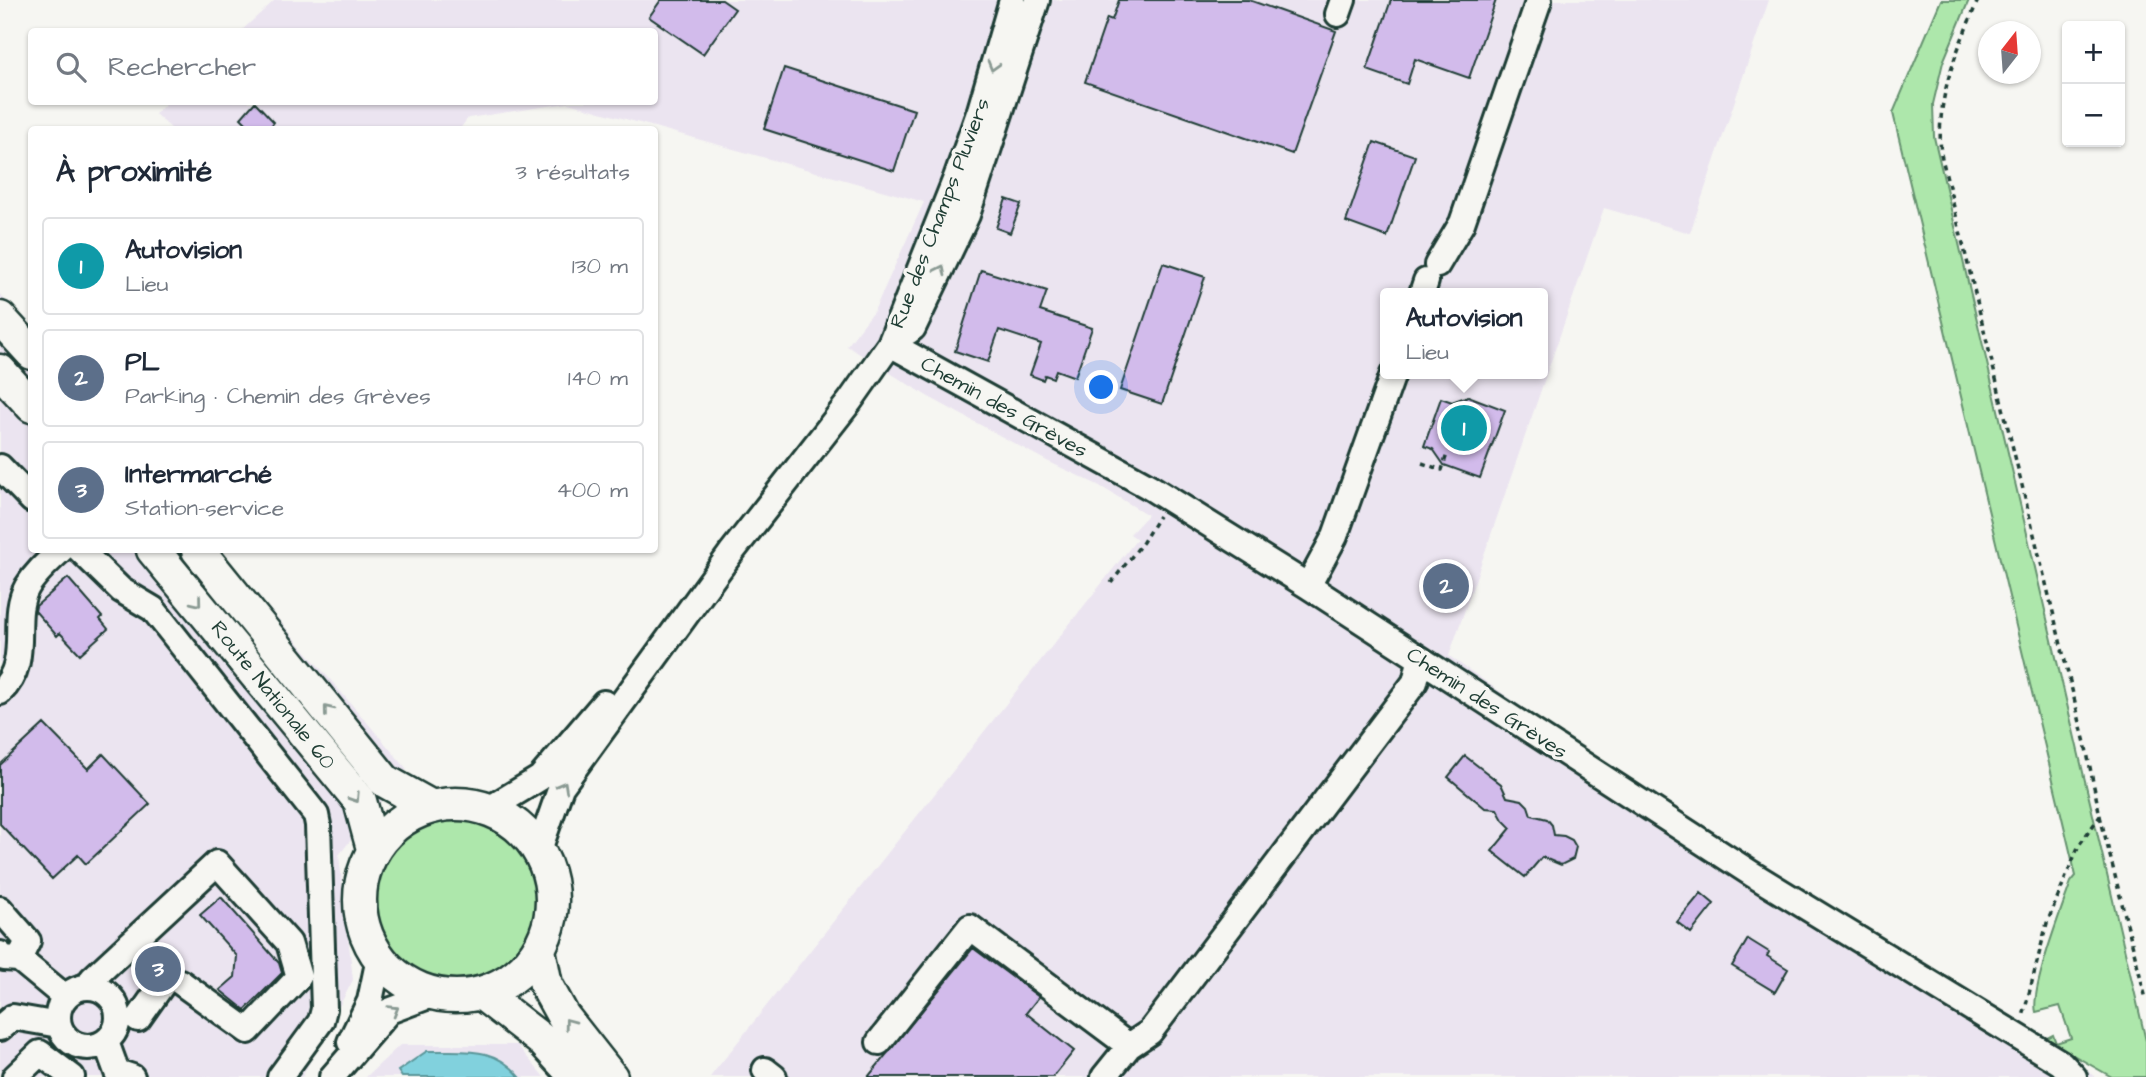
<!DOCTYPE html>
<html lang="fr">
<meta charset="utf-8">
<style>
body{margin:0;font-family:"Architects Daughter",sans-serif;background:#f2f2f3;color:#1f2937}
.controls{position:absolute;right:21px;top:21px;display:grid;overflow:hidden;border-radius:7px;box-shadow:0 2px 5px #0004}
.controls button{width:63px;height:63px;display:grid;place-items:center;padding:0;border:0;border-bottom:2px solid #e0e1e3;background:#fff;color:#1f2937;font:35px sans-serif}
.compass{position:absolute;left:1978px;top:21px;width:63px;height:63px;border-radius:50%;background:#fff;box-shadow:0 2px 5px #0004;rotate:17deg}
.you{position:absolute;left:1102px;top:388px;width:24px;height:24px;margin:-18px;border:5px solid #fff;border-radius:50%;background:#1a73e8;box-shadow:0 0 0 10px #1a73e833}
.badge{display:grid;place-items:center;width:46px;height:46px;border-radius:50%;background:#7c3aed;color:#fff;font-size:23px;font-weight:700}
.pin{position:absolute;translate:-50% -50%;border:4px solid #fff;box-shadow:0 2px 7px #0006}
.popup{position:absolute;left:1380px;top:288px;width:168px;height:91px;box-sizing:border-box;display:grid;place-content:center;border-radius:7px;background:#fff;filter:drop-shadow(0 2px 5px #0005);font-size:23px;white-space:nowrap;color:#747a83}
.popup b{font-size:26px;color:#1f2937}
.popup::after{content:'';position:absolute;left:50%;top:100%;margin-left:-14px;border:14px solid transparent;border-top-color:#fff}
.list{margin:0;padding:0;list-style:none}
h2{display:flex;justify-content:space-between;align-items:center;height:91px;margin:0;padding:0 28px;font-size:30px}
h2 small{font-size:23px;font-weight:400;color:#747a83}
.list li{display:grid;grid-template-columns:46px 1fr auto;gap:21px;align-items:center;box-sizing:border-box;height:98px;margin:0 14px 14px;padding:0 14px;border:2px solid #e0e1e3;border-radius:7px}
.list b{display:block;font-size:26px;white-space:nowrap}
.list p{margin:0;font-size:23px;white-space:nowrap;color:#747a83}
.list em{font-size:23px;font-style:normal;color:#747a83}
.icon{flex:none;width:38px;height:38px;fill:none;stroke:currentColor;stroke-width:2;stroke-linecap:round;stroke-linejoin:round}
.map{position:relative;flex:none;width:2146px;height:1077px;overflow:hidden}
.search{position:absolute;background:#fff;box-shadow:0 2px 5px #0004;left:28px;top:28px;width:630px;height:77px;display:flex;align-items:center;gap:18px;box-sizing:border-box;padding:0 24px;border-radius:7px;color:#747a83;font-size:26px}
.panel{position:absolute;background:#fff;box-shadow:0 2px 5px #0004;left:28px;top:126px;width:630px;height:427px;border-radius:7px}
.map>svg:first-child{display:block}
</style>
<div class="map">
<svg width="2146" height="1077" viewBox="0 0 2146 1077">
<rect width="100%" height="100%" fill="#f6f6f2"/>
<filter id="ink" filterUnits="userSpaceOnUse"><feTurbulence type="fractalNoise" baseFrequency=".0143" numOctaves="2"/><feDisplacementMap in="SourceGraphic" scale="14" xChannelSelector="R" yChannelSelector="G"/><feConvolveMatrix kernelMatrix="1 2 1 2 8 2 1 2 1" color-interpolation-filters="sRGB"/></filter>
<g filter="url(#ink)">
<path fill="#ebe4f0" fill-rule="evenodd" d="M275 0H1769L1690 233 1604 208 1449 656 1575 744 1927 967 2001 1010 2096 1077H710L1137 539 1130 534 1148 515 1098 485 1047 461 927 396 847 346 874 311 924 202 568 103 468 118 459 130 172 129 155 114 168 102H654V32L241 31ZM1385 293H1543V374H1385Z
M0 294 31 331 32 550H219L407 769 339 855 353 980 302 1077H0Z
M400 1045H517L544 1077H366Z"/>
<path fill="#ade7ab" stroke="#669270" stroke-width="2" d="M1941 0H1969L1943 62 1933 104 1934 137 2146 1041V1077H2112L2045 1039 2053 1035 2056 1043 2071 1038 2060 1006 2036 1012C2030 990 2062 908 2071 882L2076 876 1893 113Z
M373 899a84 84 0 1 1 168 0a84 84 0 1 1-168 0Z"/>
<path fill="#81d1dd" stroke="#5a9699" stroke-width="2" d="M427 1051C465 1052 494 1045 520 1077H402L398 1071Z"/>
<path fill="#d2bbeb" stroke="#1f3d34" stroke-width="2" d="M661 0H722L735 9 703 54 649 17Z
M1119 0H1249L1336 31 1292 154 1085 82 1107 18 1112 20Z
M1391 0H1496L1469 78 1415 59 1407 84 1367 70Z
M784 68 914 110 894 171 764 129Z
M255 102 274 122 268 130H253L241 118Z
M1374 142 1415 156 1387 237 1346 222Z
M1006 199 1021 204 1010 233 996 228Z
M1163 263 1205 277 1162 404 1120 390Z
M981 270 1047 291 1040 311 1092 328 1075 377 1056 370 1053 378 1045 375 1043 380 1030 375 1041 344 999 330 988 362 955 351Z
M1468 396 1505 410 1480 478 1444 465 1433 449 1424 446 1441 398 1452 402Z
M68 578 102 617 100 619 108 629 80 654 60 633 57 636 35 611 36 606Z
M44 724 88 769 103 754 150 804 86 864 78 855 52 879 0 824V765Z
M1465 756 1501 784 1507 797 1522 800 1528 806 1531 815 1547 819 1552 825 1554 835 1564 836 1572 840 1576 847 1573 859 1561 865 1542 857 1525 877 1492 851 1511 828 1503 820 1497 809 1485 808 1448 777Z
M1701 893 1714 904 1691 933 1677 922Z
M221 897 279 963 282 973 245 1010 220 990 235 977 237 956 200 915Z
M1748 939 1769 952 1767 956 1788 969 1775 992 1732 966Z
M149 947 170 971 163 970 153 974 138 957Z
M973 948 1039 997 1026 1013 1074 1051 1053 1077H868Z"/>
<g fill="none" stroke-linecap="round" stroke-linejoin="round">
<g stroke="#1f3d34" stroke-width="30">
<path id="minor" d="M1338 14 1343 0
M1437 265 1462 223 1539 0
M1422 293 1426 281
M908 332 913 328 967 215 1037 0
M890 344 1148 486 1308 586 1752 874 2061 1063 2074 1077
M0 467 32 500
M80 550 121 590 153 609 316 815 318 825 324 1009 321 1021 280 1077
M1308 586 1335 536 1393 374
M0 692C33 661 9 619 27 587 36 572 49 561 61 550
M489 809 540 778 604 703
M539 850 561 787 731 553 850 401 890 344 956 178 980 110 1012 0
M0 909 28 941 19 959
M0 954 4 958 19 959 65 997
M91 986 92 979 217 863 289 943 299 977 248 1031 180 982
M58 1017a30 30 0 1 1 60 0a30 30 0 1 1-60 0Z
M138 1019 162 985
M0 1028 13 1017 59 1025
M106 1042 117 1072 132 1077
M350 1042 370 1001 379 958
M879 1042 970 927 1129 1046
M765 1070 774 1077
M15 1077 40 1053 72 1077
M332 1077 389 1011 434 994
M1104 1077 1129 1046 1150 1032 1415 682 1420 661"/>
</g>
<g stroke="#1f3d34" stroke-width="37">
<path id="major" d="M0 318 32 353
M0 371 32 406
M153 550 360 801 373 849
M198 550 385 781 430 806
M360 900a96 96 0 1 1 192 0a96 96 0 1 1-192 0Z
M539 950 546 985 563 1016 611 1077
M481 993 543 1041 576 1077"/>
</g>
<path stroke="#1f3d34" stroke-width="3.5" stroke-dasharray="5 5" stroke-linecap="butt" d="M1978 0C1956 53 1936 96 1941 154L2085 743 2100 816 2079 845 2047 923 2023 1017
M1422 463 1442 470 1447 454
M1111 583 1143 542 1159 516
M2100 816 2146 999"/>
<use href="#minor" stroke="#f6f6f2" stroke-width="24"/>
<use href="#major" stroke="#f6f6f2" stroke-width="32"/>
</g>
<defs><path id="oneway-chevron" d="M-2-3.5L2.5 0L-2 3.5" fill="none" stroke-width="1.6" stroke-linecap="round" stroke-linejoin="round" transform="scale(1.75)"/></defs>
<g stroke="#8a9a93">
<use href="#oneway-chevron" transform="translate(993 66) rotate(106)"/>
<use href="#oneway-chevron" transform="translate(941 270) rotate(-64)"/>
<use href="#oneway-chevron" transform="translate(197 602) rotate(51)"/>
<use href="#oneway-chevron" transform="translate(328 710) rotate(-129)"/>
<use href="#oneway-chevron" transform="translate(563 786) rotate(-61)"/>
<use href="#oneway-chevron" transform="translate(355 798) rotate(57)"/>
<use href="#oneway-chevron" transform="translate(394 1010) rotate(-31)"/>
<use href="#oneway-chevron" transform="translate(569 1023) rotate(-127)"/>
</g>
</g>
<g text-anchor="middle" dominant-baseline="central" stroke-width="7" stroke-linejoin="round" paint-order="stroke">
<g font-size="21" fill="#1f3d34" stroke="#f6f6f2">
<text transform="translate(940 213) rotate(-69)">Rue des Champs Pluviers</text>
<text transform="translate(1004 407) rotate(29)">Chemin des Grèves</text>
<text transform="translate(273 695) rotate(51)">Route Nationale 60</text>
<text transform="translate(1487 703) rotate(33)">Chemin des Grèves</text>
</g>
</g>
</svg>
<div class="controls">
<button>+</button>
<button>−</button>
</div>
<svg class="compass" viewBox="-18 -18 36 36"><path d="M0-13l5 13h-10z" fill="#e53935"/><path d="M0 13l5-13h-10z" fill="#747a83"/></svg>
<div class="you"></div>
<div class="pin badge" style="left:1464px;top:428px;background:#0f9aa8">1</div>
<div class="popup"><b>Autovision</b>Lieu</div>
<div class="pin badge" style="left:1446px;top:586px;background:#5c6f8a">2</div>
<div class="pin badge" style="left:158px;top:969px;background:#5c6f8a">3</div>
<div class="search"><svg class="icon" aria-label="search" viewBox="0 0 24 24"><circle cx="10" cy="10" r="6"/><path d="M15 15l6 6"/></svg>Rechercher</div>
<section class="panel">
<h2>À proximité<small>3 résultats</small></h2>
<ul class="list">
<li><span class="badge" style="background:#0f9aa8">1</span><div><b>Autovision</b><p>Lieu</p></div><em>130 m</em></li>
<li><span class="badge" style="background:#5c6f8a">2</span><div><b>PL</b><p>Parking · Chemin des Grèves</p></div><em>140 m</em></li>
<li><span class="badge" style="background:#5c6f8a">3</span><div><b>Intermarché</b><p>Station-service</p></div><em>400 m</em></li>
</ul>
</section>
</div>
